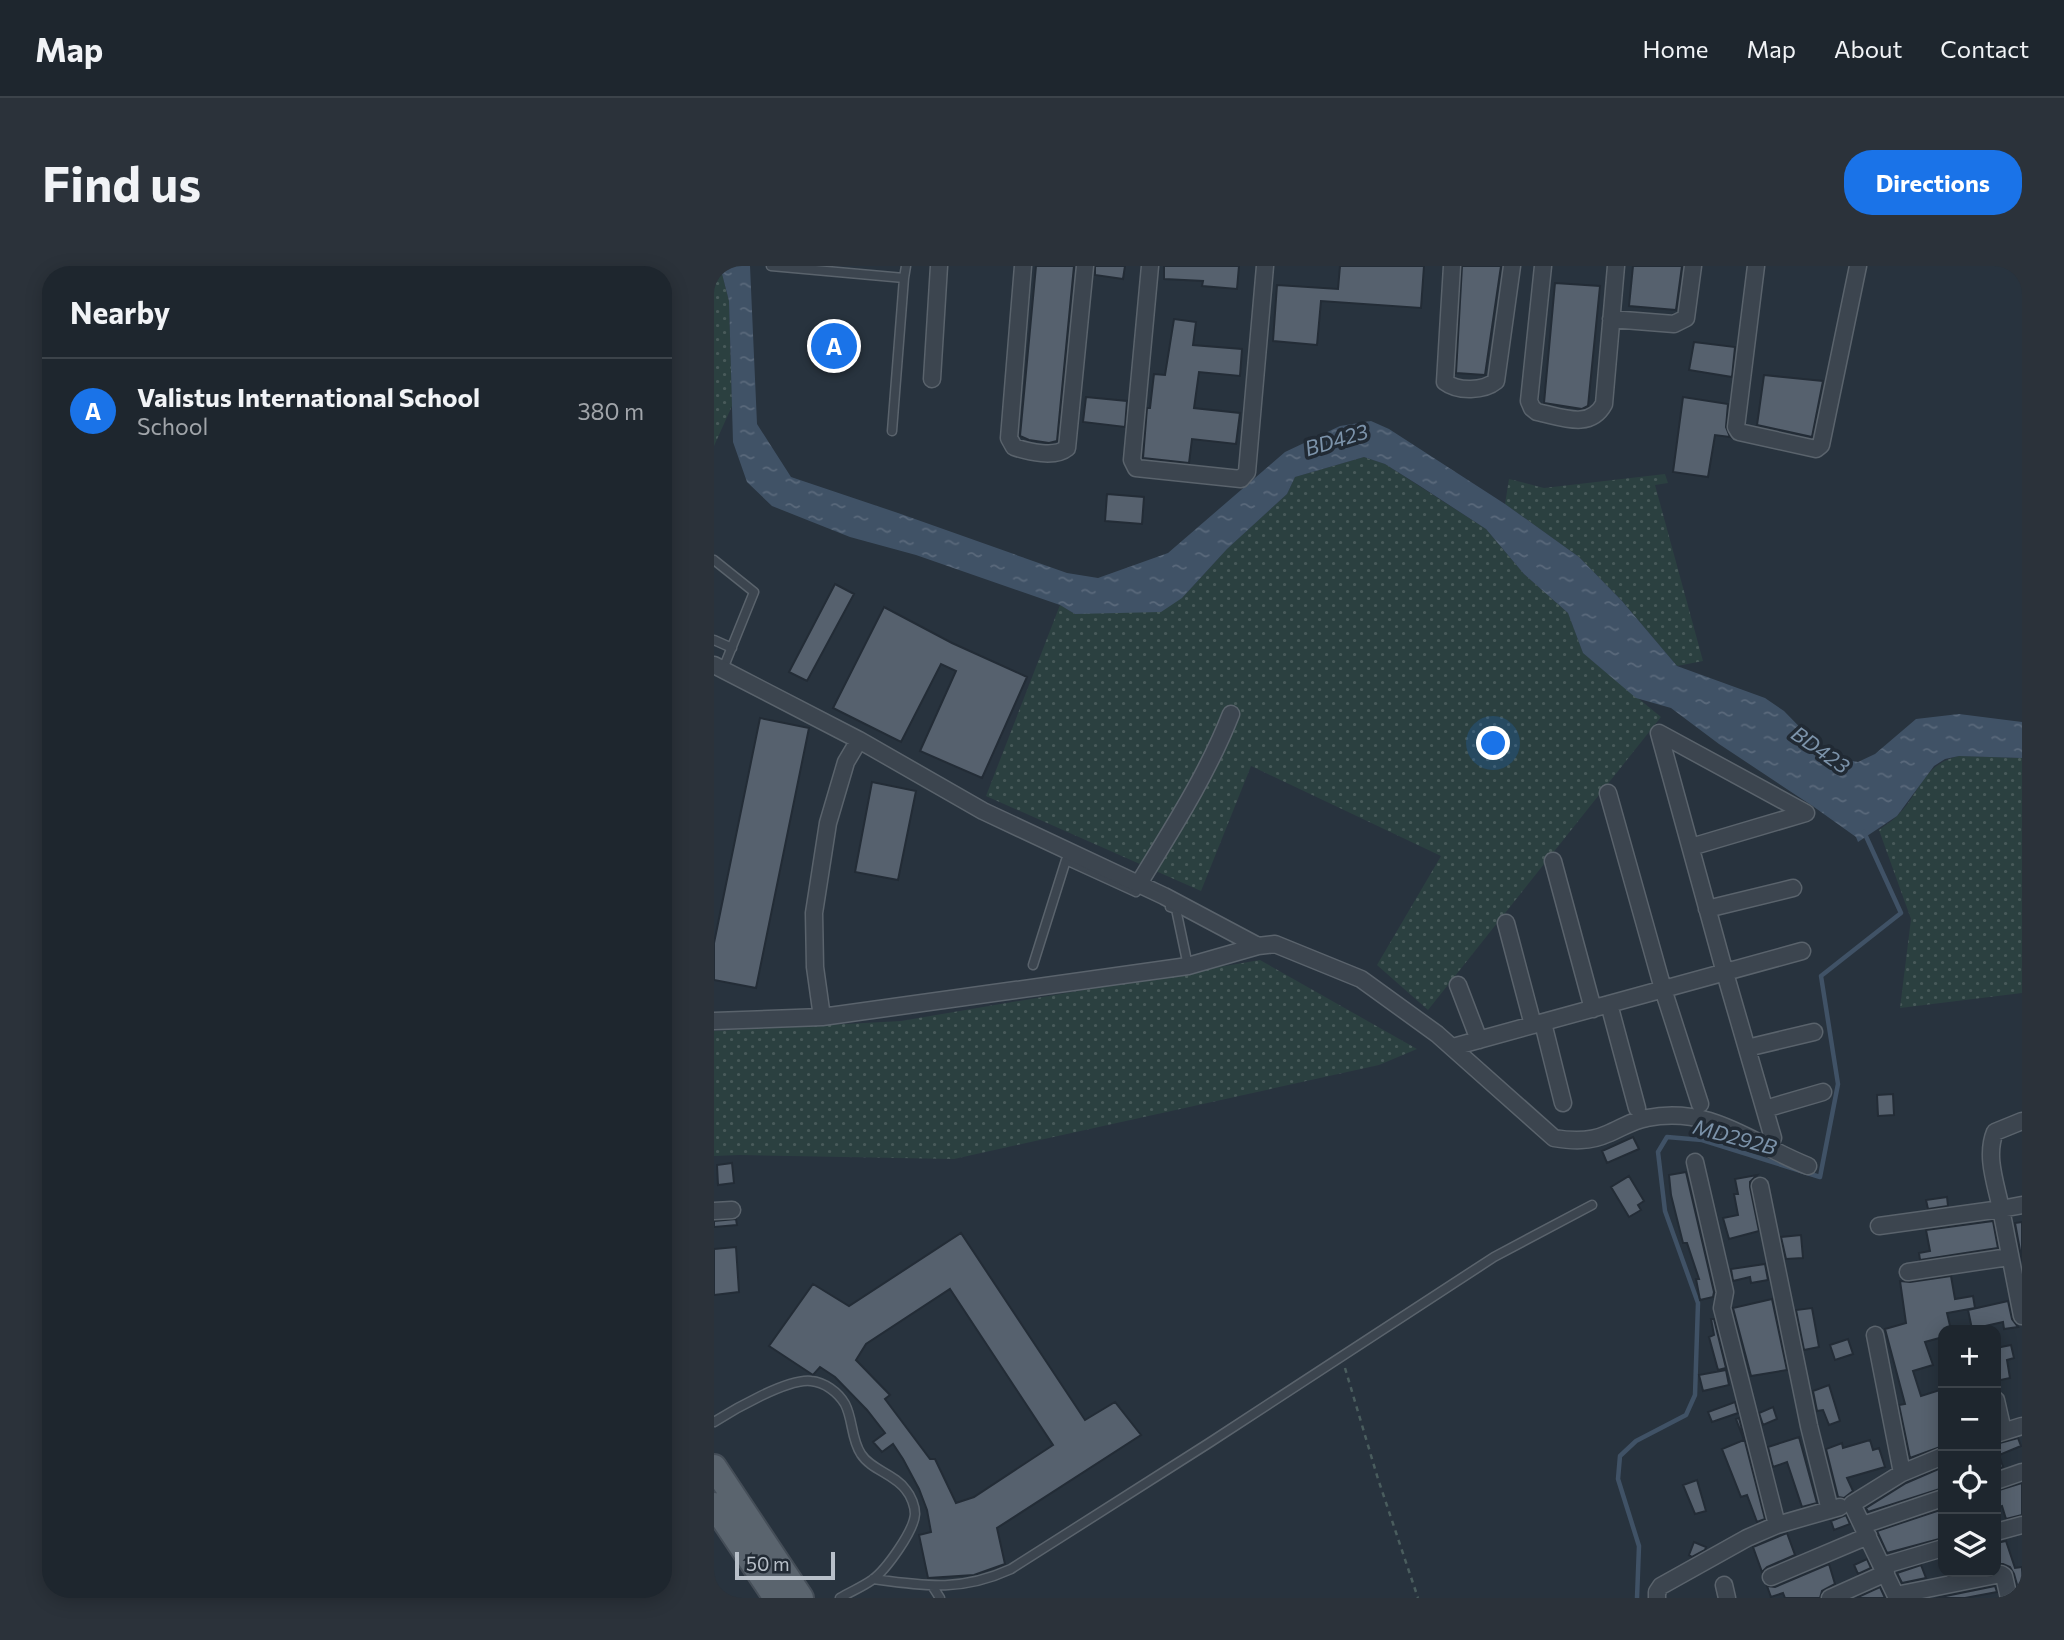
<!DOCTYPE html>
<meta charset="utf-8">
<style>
body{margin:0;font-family:Commissioner,sans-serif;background:#2b323a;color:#f1f3f6}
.controls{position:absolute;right:21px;bottom:21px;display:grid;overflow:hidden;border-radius:14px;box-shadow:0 4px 18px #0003}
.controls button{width:63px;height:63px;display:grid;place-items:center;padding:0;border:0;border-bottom:2px solid #3c434a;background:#1e262e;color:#f1f3f6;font:35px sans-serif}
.scale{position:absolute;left:21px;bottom:18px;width:100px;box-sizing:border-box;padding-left:7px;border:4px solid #b8c0c9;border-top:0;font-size:19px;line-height:24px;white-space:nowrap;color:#b8c0c9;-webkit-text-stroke:5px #212a34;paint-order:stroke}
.you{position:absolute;left:780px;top:478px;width:24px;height:24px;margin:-18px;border:5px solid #fff;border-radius:50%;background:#1a73e8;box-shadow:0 0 0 10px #1a73e833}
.badge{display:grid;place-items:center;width:46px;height:46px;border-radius:50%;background:#1a73e8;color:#fff;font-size:23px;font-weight:700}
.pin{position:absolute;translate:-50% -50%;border:4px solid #fff;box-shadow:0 2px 7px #0006}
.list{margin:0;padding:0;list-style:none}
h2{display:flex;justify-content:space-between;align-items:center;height:91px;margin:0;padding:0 28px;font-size:30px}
h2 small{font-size:23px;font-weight:400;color:#a1a5aa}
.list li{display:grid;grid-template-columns:46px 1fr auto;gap:21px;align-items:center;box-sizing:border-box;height:105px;padding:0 28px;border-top:2px solid #3c434a}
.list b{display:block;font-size:26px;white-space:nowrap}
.list p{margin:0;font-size:23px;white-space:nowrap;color:#a1a5aa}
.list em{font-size:23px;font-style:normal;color:#a1a5aa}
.icon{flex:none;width:38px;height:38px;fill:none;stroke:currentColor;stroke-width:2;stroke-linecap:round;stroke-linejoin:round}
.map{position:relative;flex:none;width:1308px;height:1332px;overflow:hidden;border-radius:28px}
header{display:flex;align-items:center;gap:42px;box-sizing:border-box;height:98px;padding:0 35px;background:#1e262e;border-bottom:2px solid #3c434a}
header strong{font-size:33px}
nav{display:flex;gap:38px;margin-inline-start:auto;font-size:24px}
.intro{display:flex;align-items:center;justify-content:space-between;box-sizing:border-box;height:168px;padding:0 42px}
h1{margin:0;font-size:49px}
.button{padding:18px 32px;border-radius:28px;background:#1a73e8;color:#fff;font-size:24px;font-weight:700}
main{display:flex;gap:42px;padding:0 42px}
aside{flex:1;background:#1e262e;border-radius:28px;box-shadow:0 4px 18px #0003}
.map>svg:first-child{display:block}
</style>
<header>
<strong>Map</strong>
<nav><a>Home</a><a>Map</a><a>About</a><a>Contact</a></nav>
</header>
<div class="intro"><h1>Find us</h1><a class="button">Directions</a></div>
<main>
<aside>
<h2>Nearby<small></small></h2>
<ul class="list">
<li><span class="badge">A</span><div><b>Valistus International School</b><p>School</p></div><em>380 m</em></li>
</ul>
</aside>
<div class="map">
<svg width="1308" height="1332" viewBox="0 0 1308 1332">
<defs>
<pattern id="grass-dots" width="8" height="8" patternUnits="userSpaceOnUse" patternTransform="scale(1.75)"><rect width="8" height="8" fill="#2b4040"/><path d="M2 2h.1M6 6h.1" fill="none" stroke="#485a5a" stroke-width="1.8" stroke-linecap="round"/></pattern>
<pattern id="water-ripples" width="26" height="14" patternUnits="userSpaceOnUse" patternTransform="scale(1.75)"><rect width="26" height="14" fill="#405266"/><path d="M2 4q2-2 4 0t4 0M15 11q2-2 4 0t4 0" fill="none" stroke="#5a697b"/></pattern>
</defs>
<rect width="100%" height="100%" fill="#28333e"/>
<path fill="url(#grass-dots)" d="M0 0H6L15 35 18 140 0 180Z
M650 191 671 198 772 263 810 308 854 347 869 387 947 451 714 744 663 699 727 590 537 500 487 625 272 530 346 339 361 348 468 332 513 283 573 228 581 211Z
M951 208 954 217 941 219 989 395 963 400 908 335 865 291 791 238 795 213 830 222Z
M1245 490 1308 492V727L1186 742 1197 653 1165 564C1170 560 1177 556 1183 550 1207 527 1207 499 1245 490Z
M546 694 703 783 665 799 240 893 26 889 0 890V765L187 755Z"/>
<path fill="url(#water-ripples)" d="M6 0H36L43 158 77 211 184 247 353 307 384 312 454 287 571 186 626 160 657 155 675 163 791 238 865 291 908 335 963 400 1051 432 1070 445 1114 490 1144 496 1161 488 1202 453 1245 448 1308 456V492L1245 490 1231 493 1220 500 1183 550 1144 576 1142 571 1100 541 1005 478 957 442 922 432 869 387 854 347 810 308 772 263 706 220 671 198 650 191 581 211 573 228 513 283 468 332 447 346 361 348 346 339 202 289 136 271 58 240 33 216 19 176 15 35Z"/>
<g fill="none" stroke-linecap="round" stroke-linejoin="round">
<path stroke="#405266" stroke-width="4.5" d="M923 1332 925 1280 904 1213 906 1190 922 1175 972 1149 981 1129 984 1037 951 945 944 886 953 871 988 874 1106 911 1124 818 1107 710 1187 647 1150 566"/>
</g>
<path fill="#56616e" stroke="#232c36" stroke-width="2" fill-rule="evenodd" d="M322 0H360L343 175 335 177 315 174 306 170Z
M381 0H411L409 13 381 9Z
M450 0H525L523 23 488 20 489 15 450 13Z
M626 0H710L707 42 607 35 603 79 559 75 563 19 624 23Z
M748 0H787L771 109 742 107Z
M919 0H968L962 44 915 40Z
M841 17 886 20 874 140 868 143 830 137Z
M460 53 482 56 479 79 528 83 526 110 485 106 480 142 526 147 522 178 478 173 475 197 429 192 433 142H436L440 108 451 109Z
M980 76 1021 81 1018 111 975 104Z
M1050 109 1109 115 1098 171 1043 159Z
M372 131 413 135 411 161 369 156Z
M969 131 1014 138 1012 161 1016 171 1001 169 994 211 959 206Z
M393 228 430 231 428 258 391 255Z
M121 318 140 328 93 415 75 406Z
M170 341 238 377 313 411 268 512 206 485 242 405 227 398 187 476 119 442Z
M46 452 95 462 42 722 0 714V677Z
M158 516 202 525 184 614 141 606Z
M1179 828 1180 849 1164 850 1163 829Z
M919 871 925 883 893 897 888 885Z
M18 897 20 917 4 919 3 899Z
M972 906 1000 1026 999 1031 986 1034 982 1013H985L973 977H969L957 929 955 909Z
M1043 909 1036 916V921L1045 965 1015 973 1009 952 1024 949 1020 928H1024L1021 913Z
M915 910 930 935 924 939 927 944 915 951 897 921Z
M1233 931 1234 940 1214 943 1212 934Z
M22 953 23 959 0 961V955Z
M1279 955 1284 982 1206 994 1205 987 1216 985 1212 964Z
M1308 956V995L1301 957Z
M247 967 371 1154 401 1136 427 1169 283 1262 291 1298 260 1309 214 1312 205 1269 217 1266 213 1244 205 1223 189 1193 179 1178 168 1186 159 1176 171 1167 153 1144 121 1111 106 1101 99 1109 55 1080 99 1018 135 1040ZM236 1023 339 1179 260 1231 242 1237 221 1193H216L171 1133 176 1129 142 1094 152 1078Z
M1087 969 1089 992 1072 993 1067 971Z
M22 981 25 1026 0 1029V983Z
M1051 998 1054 1014 1037 1017 1036 1011 1019 1015 1017 1003Z
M1237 1010 1241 1033 1259 1030 1261 1042 1233 1047 1237 1064H1229V1071L1211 1076 1219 1099 1199 1105 1207 1130 1229 1123V1180L1196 1192 1185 1139 1191 1138 1171 1063 1192 1057 1186 1015 1196 1016Z
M1058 1033 1073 1104 1037 1110 1019 1042Z
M1294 1035 1298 1053 1304 1061 1290 1063 1289 1056 1258 1063 1254 1044Z
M1098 1042 1105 1081 1090 1084 1082 1044Z
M997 1053H1000L1012 1102 1004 1104 995 1071 1000 1069Z
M1134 1073 1139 1088 1121 1094 1116 1079Z
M1297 1079 1300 1092 1293 1094 1296 1112 1282 1115V1082Z
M1012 1104 1015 1119 989 1125 985 1109Z
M1115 1119 1126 1155 1115 1159 1109 1144 1103 1145 1099 1125Z
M1021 1136 1024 1147 998 1156 994 1146Z
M1059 1141 1063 1153 1049 1159 1045 1147Z
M1025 1152 1051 1253 1043 1256 1033 1229 1027 1231 1008 1183 1030 1174 1022 1153Z
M1085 1171 1103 1237 1088 1241 1073 1196 1059 1201 1054 1181Z
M1304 1172 1307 1180 1285 1189 1289 1201 1282 1204V1178Z
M1156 1174 1159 1184 1165 1182 1171 1201 1133 1212 1139 1225 1130 1232 1124 1231 1112 1183 1128 1177 1129 1182Z
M1229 1201V1222L1154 1246 1152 1242 1192 1217Z
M983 1214 992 1245 981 1248 969 1219Z
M1308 1217V1249L1292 1253 1288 1240 1282 1242V1225Z
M1229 1243V1272L1173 1287 1163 1265Z
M1132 1249 1136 1258 1120 1264 1117 1255Z
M1073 1267 1081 1289 1053 1301 1048 1306 1039 1281Z
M1292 1275 1301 1302 1308 1301V1322H1304L1300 1308 1296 1301 1289 1298H1282V1277Z
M980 1276 992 1281 991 1284 978 1291 975 1289Z
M1153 1293 1157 1302 1144 1308 1140 1299Z
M1115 1298 1121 1318 1108 1325 1106 1332H1071L1069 1327 1057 1331 1053 1320 1061 1321Z
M1207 1299 1212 1312 1188 1317 1183 1307Z
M1281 1320 1283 1326 1251 1332H1222Z
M1166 1321 1171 1332H1142Z"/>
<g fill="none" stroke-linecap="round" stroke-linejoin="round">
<g stroke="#5a636c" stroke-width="11">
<path id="lane" d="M57 0 190 12 192 0
M178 165 190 12
M0 294 40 326 9 403
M0 374 18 382
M456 641 462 643 474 700
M319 699 352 594 422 626
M0 1156C19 1144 74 1112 97 1115 110 1116 124 1126 131 1138 139 1153 137 1173 147 1188 157 1204 181 1208 192 1224 197 1230 201 1240 201 1248 200 1265 172 1304 158 1314 148 1321 136 1326 126 1332
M159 1313C211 1320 247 1326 297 1303L495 1177 780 991 878 939
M219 1321 226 1332"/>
</g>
<g stroke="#5a636c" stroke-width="19">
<path id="street" d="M309 0 295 172 300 181C315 186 341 192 353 182L371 0
M436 0 418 194 422 202 527 213 533 206 551 0
M738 0 731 116C744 126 770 125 782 115L798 0
M829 0 815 135 818 142 823 146C848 151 876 164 890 138L902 0
M1042 0 1022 161 1025 166 1102 183 1107 179 1144 0
M897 53 960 58 972 52 979 0
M218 113 225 0
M0 399 145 474 269 545 450 630 544 680 561 678 647 713 723 768 840 872C858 875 876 876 893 868 906 863 919 854 933 852 997 839 1038 878 1094 900
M894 527 949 723 986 838
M977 581 1092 547 945 467 1011 707 1059 872
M839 595 879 743
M424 619C458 563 493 509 517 448
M993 643 1079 622
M792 657 819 759
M744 719 765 774
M895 738 923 842
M108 751 101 701 100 647 114 557 132 496 145 474
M0 755 108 751 474 700 544 680
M829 757 849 837
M739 781 1088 685
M1033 782 1100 766
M1051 843 1109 826
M981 896 1011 1026 1008 1042 1063 1259
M1046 920 1095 1160 1116 1244
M1308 939 1287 943 1308 1050
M0 945 18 944
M1165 960 1287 943C1282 918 1271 890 1281 866L1308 855
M1194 1006 1295 991
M1161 1069 1188 1207 1138 1238 1183 1332
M1282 1134 1289 1165
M1282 1168 1308 1160
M1188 1207 1229 1190
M1282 1215 1308 1206
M1149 1259 1229 1232
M1282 1266 1308 1259
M1168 1300 1229 1282
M1057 1311 1154 1270
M1010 1319 1013 1332
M1182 1329 1287 1308 1290 1310 1295 1332
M943 1332V1326L947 1320 1033 1272 1063 1259 1126 1241
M1116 1332 1172 1307"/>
</g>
<g stroke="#454e58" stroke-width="28">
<path id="primary" d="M0 1201 87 1332
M0 1239 62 1332"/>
</g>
<path stroke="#4a5d5e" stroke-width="2.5" stroke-dasharray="5 5" stroke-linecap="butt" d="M631 1102 664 1213 704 1332"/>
<use href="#lane" stroke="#3c454f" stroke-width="8"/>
<use href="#street" stroke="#3c454f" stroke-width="16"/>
<use href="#primary" stroke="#5a646e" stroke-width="24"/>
</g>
<g text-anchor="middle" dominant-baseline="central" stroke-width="7" stroke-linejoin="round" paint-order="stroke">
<g font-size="21" font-style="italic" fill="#7c93aa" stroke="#212a34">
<text transform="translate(622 173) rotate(-17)">BD423</text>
<text transform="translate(1107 483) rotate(35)">BD423</text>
<text transform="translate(1021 870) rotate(15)">MD292B</text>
</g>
</g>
</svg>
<div class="controls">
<button>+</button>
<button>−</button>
<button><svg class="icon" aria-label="locate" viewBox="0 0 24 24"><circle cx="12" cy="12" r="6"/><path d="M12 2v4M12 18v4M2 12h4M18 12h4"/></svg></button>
<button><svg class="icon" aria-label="layers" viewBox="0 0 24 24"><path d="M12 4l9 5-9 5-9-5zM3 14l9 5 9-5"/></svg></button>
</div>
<div class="scale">50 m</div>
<div class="you"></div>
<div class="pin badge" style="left:120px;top:80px">A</div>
</div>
</main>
